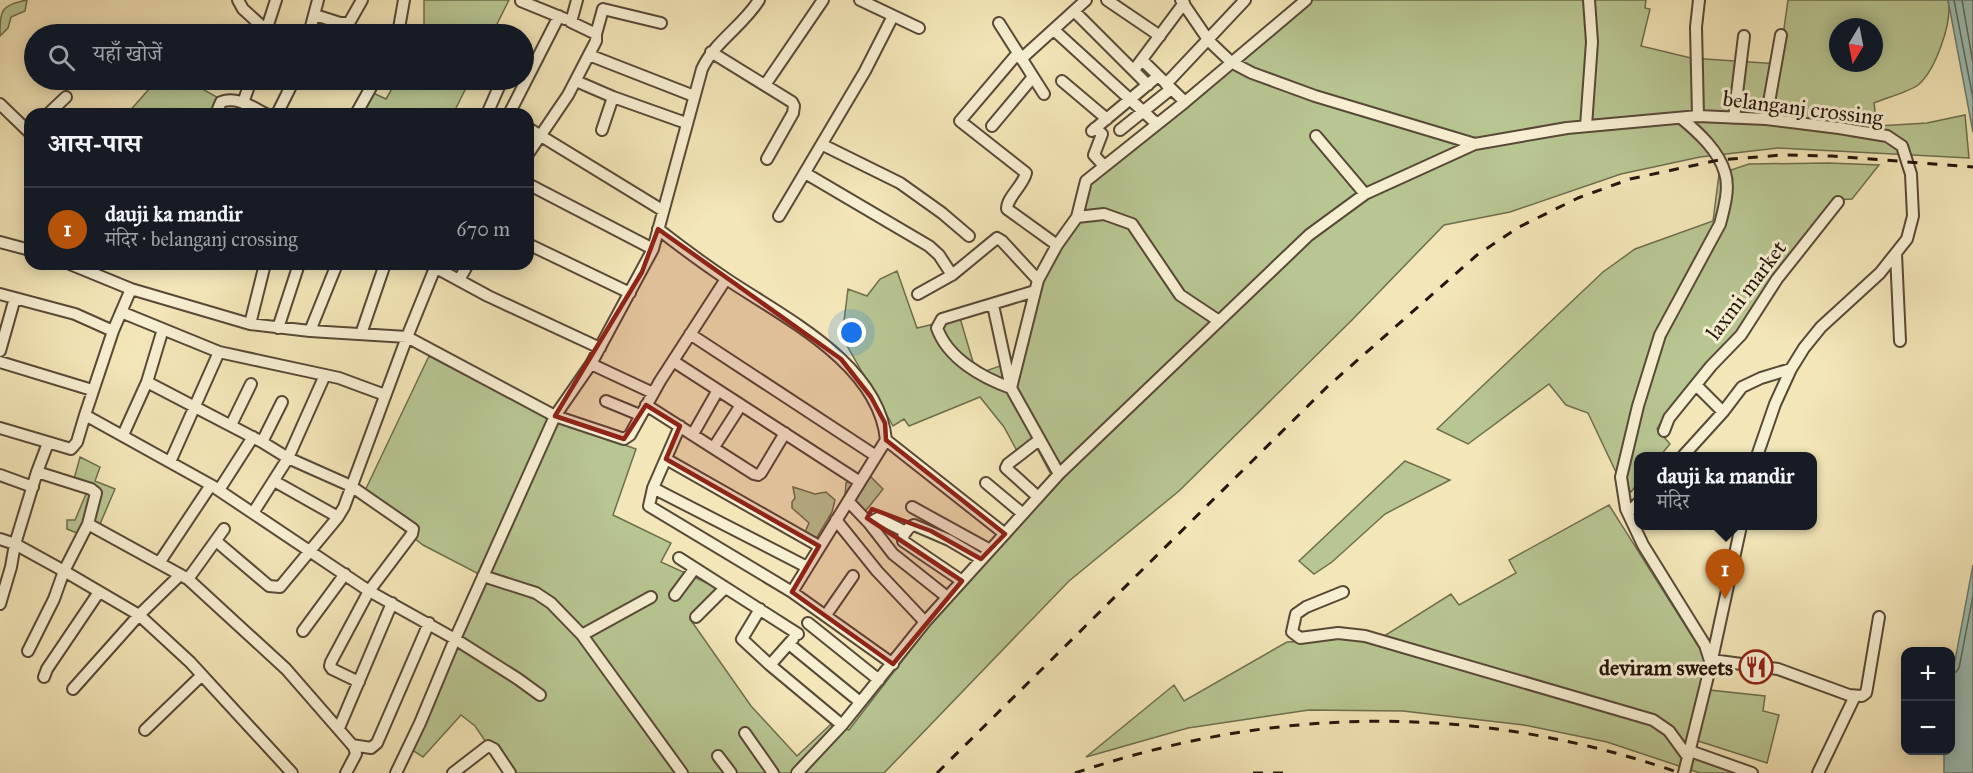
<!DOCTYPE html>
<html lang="hi">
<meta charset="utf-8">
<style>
body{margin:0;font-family:"IM FELL Great Primer","Noto Serif Devanagari",serif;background:#242831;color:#f1f3f6}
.controls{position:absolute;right:18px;bottom:18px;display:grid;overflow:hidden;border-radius:12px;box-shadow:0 3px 15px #0003}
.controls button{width:54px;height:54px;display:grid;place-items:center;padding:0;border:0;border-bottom:2px solid #363941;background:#171b24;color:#f1f3f6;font:30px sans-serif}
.compass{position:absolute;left:1829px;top:18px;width:54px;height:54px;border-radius:50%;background:#171b24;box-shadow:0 3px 15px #0003;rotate:190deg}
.you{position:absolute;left:852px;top:333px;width:21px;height:21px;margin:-15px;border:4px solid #fff;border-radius:50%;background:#1a73e8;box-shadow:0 0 0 9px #1a73e833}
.badge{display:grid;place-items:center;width:39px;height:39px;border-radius:50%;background:#b45309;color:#fff;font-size:20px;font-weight:700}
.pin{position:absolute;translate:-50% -50px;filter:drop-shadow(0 2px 3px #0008)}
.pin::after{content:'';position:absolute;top:32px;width:21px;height:18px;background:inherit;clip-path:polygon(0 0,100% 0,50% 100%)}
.popup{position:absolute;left:1634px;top:452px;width:183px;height:78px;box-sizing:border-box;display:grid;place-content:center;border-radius:12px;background:#171b24;filter:drop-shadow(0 2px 4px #0005);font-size:20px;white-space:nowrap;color:#9ea1a6}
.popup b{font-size:22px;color:#f1f3f6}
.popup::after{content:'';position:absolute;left:50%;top:100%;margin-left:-12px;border:12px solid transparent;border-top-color:#171b24}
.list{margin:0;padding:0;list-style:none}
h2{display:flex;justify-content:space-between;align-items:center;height:78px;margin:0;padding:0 24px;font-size:26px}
h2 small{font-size:20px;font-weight:400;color:#9ea1a6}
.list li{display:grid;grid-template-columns:39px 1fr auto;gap:18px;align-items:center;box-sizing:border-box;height:84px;padding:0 24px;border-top:2px solid #363941}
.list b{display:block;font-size:22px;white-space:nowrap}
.list p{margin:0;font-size:20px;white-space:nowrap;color:#9ea1a6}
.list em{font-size:20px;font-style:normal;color:#9ea1a6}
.icon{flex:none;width:33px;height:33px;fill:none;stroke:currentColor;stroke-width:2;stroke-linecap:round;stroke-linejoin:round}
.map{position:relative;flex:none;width:1973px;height:773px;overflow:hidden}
.search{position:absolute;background:#171b24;box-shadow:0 3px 15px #0003;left:24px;top:24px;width:510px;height:66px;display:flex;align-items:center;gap:15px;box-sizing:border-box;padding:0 21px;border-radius:33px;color:#9ea1a6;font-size:22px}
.panel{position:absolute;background:#171b24;box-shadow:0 3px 15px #0003;left:24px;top:108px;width:510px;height:162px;border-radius:18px}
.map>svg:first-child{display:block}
</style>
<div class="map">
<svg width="1973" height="773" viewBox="0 0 1973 773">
<rect width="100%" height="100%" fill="#f3e6b8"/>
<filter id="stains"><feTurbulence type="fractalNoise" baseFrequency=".00333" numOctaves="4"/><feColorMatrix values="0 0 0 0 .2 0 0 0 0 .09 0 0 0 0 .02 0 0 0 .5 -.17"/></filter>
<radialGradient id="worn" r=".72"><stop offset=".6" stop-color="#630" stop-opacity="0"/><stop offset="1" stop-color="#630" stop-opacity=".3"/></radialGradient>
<path fill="#b8c692" stroke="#6e6e4e" stroke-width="1.5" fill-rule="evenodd" d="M27 0 25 11 11 17 8 28 0 36C0 11 0 5 27 0Z
M424 0H509L492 34H421L424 24Z
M1301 0H1646L1645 8 1650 9 1641 46 1691 58 1779 64 1788 0H1948C1953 22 1935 71 1918 85 1909 92 1885 98 1874 103L1877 126 1927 123 1965 115 1969 158 1778 148 1700 157 1621 174 1510 212 1444 225 1352 320 1179 491 1069 581 884 773H507L475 726 461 715 423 757 409 748 484 585 477 573 423 545 362 497 429 356 545 417 636 449 613 515 671 543 661 562 718 588 690 619 751 706 797 756 830 725 849 730 950 599 1056 484 1033 441 1017 451 1004 427 980 397 909 426 904 419 893 426 842 337 848 289 867 296 880 279 897 271 917 328 960 318 973 362 986 371 1014 361 1036 281 1074 215 1084 179ZM1838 27H1874V63H1838Z
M157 80H192L191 83 217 97 212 114H127Z
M397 80H470L453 114H359L371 92 386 99Z
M1828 163 1879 165 1852 199 1834 200 1739 332 1664 417 1657 429 1670 444 1660 456H1638V483L1631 492 1615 470 1588 413 1566 405 1549 384 1468 444 1437 429 1603 272 1635 249 1713 221 1719 174 1749 164Z
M80 457 100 467 95 481 115 489 100 524 86 519 79 534 67 529V520H75L86 494 84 483 74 479Z
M1405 461 1450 480 1385 514 1332 562 1314 574 1299 561Z
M859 475H869L883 489 864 513 845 496 846 483Z
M793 487 815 494 826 492 835 500 832 512 816 539 805 532 809 523 792 508V502L795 498Z
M1609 505 1700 649 1707 664 1700 689 1765 696 1763 711 1779 715 1767 763 1695 740 1692 755 1746 773H1700L1607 742 1524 725 1403 711 1309 710 1188 728 1086 757 1174 685 1184 701 1287 642 1314 641 1349 637 1378 640 1451 594 1459 605 1516 573 1509 560Z"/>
<path fill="#9cbeb4" stroke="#6c7a70" stroke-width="1.5" d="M1948 0H1973V132Z
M1973 565V773H1944V751L1950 750 1951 682Z"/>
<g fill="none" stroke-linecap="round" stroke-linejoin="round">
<path stroke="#606a60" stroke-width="1.5" d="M1954 0 1973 98
M1962 0 1973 63
M1950 673 1956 672 1959 668 1973 596"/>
<g stroke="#584936" stroke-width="14">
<path id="minor" d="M238 0 243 9 266 30
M860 0 919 28
M1107 0 1160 36
M1181 0 1209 41 1231 62 1252 73 1315 96 1475 144
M521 1 565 19
M1074 11 1148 85
M315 15 340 23H349L362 0
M999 23 1044 94
M1054 30 1157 124
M265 34 276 0
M309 34 318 0
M398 34 404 0
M596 34 603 9 661 23
M711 52 792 102 794 106 793 113 767 159
M1017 54 960 121 1026 173C1023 186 1007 197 1007 209L1057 245
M589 55 694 96
M1021 59 1086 0
M1142 60 1185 102
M1134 70 1184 3
M576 81 613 97 686 123
M1062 81 1107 119
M1166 84 1245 0
M765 85 823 0
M243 103 251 80
M0 104 30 133
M48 114 66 97
M216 114 221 102C237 96 252 107 266 114
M277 114 294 80
M356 114 375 80
M487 114 502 80
M509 114 559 16
M1698 116 1696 27 1699 0
M1681 118C1698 132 1719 151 1725 173 1730 188 1724 209 1720 224L1660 335 1638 406 1621 477 1626 509 1643 545 1705 645 1711 664
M1734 118 1744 36
M1766 119 1781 35
M992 126 1033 77
M1586 126 1592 42 1589 0
M528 128 662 210
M1095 128 1102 134 1094 155 1104 166
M602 130 613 97
M1120 130 1171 89
M1092 131 1158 76
M1316 136 1365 194
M823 145 900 183 942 213 969 236
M528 154 568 95 596 41V34L571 22 577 0
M805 173 929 246 939 255 952 275
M528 184 653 249
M779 216 865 71 893 16
M1077 217 1086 181 1185 102 1306 0
M658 229C681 247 704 264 728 280 785 318 879 364 886 440L1005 534
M0 242 30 250
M528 244 630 293
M1896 254 1900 341
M70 264 131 289 250 324 310 331 407 337 555 416 624 439 630 435 660 381 726 279
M429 264 488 296 600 348
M459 280 468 264
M0 294 75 314 113 331
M918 294 952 275 997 238 1002 241 1038 280
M993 305 1011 388 1059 474
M121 312 219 352 339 378 385 395
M250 324 265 264
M278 328 299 264
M310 331 337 264
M361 334 385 264
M690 334 876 456
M0 351 15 298
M673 361 860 482
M0 362 92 390
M591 364 653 393
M147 382 262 442 288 458 351 486 413 529 412 534 369 591 331 662 330 666 332 669 359 682
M1696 385 1723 412
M1011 388 1038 280 1057 245 1077 217 1104 214 1132 224 1180 295 1219 321
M1011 388C983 378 948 359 937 328L942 319 1035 291
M606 401 640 415
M646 405 754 474 758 475 761 473 785 433
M85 415 113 331 131 289
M231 425 251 384
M680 426 653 488 649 506 792 592 893 664
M0 428 71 449 77 442 85 415 211 485 369 591 455 639 518 679 540 695
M1664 431 1669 418 1711 366 1741 335 1777 279 1838 202
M693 434 718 390
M123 435 147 382 163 329
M262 442 282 402
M714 447 741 405
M1683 456 1723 412 1742 387 1761 378 1791 369
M666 459 819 546
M170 462 219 352
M0 475 33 487
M274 481 338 517
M986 483 1023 514
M653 488 807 567
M219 490 253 437
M1038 497 1006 468 1008 464 1039 440
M848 501 869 523 893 554 947 597
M912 507 990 550
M253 513 288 458 325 375
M1628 513 1638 503
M836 520 877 571 925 622
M869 523 878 518 906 532
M88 524 188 579 286 669 354 747 356 754 346 773
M0 539 15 544 64 571 139 615 190 662 292 773
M216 541 269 586 280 587 338 517 344 507 407 337 435 268
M679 558 798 634
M159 563 211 485
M483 576 536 593 551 603 582 635 682 773
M188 579 224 529
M962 581 903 541C902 535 908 527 914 525L949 540 981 559
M792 592 886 440
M1343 592 1306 607 1296 614 1292 632 1300 638 1338 633 1365 636 1653 720 1669 731 1688 757
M675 595 695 568
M0 604 11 567 15 544 37 472 48 443
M760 609 742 639 770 665 842 725
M826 615 853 576
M696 617 725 588
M808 623 879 680
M303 631 345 574
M582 635 651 597
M789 644 860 702
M28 651 54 599 64 571 88 524 96 493 91 489 37 472
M1712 660 1778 669 1849 695 1862 696 1866 693 1867 688 1879 617
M770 665 793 639
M44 677 47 669 99 592
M73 689 139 615 180 575
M339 728 392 603
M145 730 202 675
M745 733 773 773
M352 745 371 748 377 743 429 623
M1690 751 1752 773
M718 756 731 773
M396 773 420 723 455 639 555 416 591 364 653 249 702 69C715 41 743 26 759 0
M453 773 488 746 494 749 510 773
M797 773 842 725 925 622 1059 474 1309 235 1365 194 1475 144 1567 128 1698 116 1766 119 1839 128 1887 136 1902 146 1911 174 1913 216 1907 239 1880 273 1821 327 1804 348 1791 369 1775 404 1757 456
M1684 773 1711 664 1741 526
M1818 773 1855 696"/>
</g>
<use href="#minor" stroke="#f7efd1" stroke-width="10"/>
<path stroke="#25150b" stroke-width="3" stroke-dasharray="10 10" stroke-linecap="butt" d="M937 773 1327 387 1477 255 1519 227 1578 198 1630 179 1719 160 1782 155 1832 156 1973 167
M1075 773C1277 705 1478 703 1680 773
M1253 773H1288"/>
</g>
<path fill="#8f2418" fill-opacity="0.2" stroke="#8f2418" stroke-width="4.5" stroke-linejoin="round" d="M658 229 841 359 871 397 885 423 886 440 1005 534 981 559 931 531 872 509 867 518 962 581 893 664 792 592 819 546 666 459 680 426 646 405 624 439 555 416 642 272Z"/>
<defs>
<g id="restaurant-ring" transform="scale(1.725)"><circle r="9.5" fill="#f7efd1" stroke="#8f2418" stroke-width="1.5"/><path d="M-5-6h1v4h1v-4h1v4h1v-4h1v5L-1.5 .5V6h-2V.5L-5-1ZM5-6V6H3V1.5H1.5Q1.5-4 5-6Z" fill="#8f2418"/></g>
</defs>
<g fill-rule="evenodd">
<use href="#restaurant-ring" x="1756" y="667"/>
</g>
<g text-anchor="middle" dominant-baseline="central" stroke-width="6" stroke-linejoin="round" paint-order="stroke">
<g font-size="22" fill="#25150b" stroke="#f7efd1">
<text transform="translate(1803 108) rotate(7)">belanganj crossing</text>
<text transform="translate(1746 290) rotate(-53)">laxmi market</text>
</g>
<g font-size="22" font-weight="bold" fill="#25150b" stroke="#f7efd1" text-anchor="end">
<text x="1733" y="667">deviram sweets</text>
</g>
</g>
<rect width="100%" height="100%" filter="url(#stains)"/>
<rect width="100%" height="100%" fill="url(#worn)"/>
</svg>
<div class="controls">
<button>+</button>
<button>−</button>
</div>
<svg class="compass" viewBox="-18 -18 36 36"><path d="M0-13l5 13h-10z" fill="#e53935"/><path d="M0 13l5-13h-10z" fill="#9ea1a6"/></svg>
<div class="you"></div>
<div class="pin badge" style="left:1725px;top:599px">1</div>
<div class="popup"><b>dauji ka mandir</b>मंदिर</div>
<div class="search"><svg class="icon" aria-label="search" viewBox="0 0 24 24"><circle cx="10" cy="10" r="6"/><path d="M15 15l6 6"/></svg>यहाँ खोजें</div>
<section class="panel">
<h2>आस-पास<small></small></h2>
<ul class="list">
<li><span class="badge">1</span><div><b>dauji ka mandir</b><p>मंदिर · belanganj crossing</p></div><em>670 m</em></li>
</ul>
</section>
</div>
